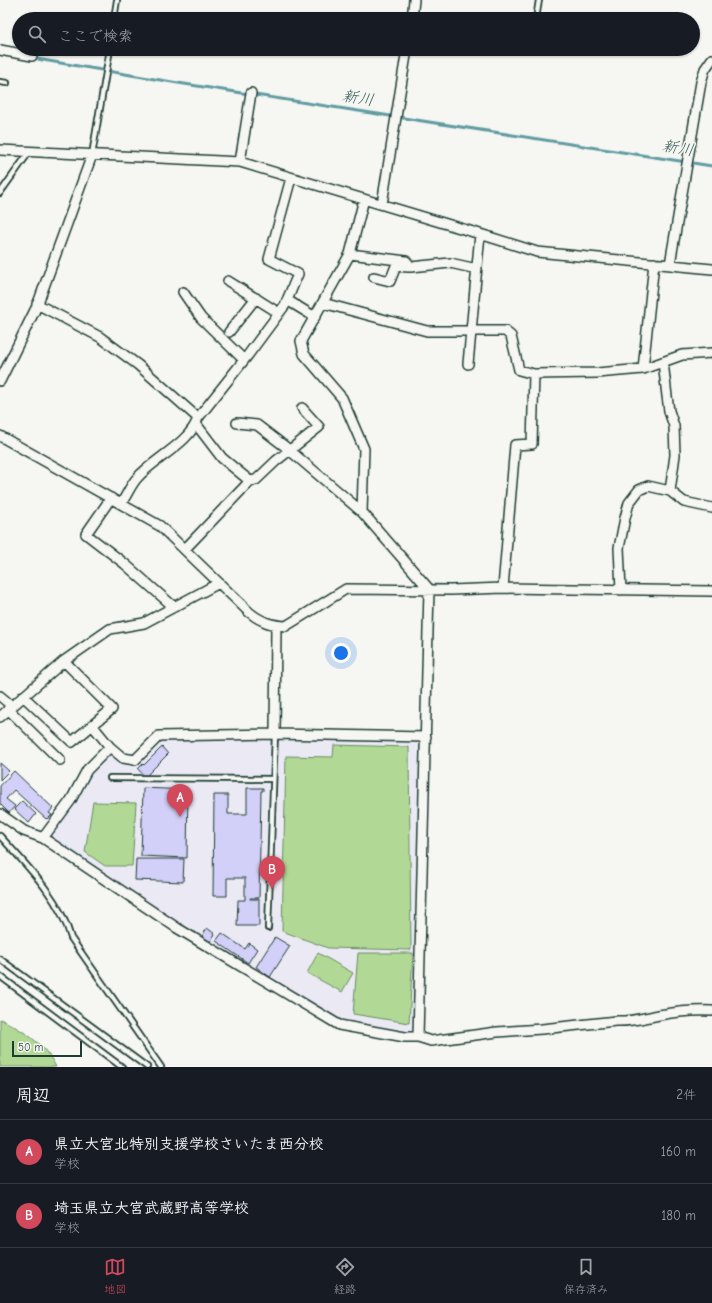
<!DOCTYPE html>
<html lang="ja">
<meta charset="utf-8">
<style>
body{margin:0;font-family:"Comic Neue","Klee One",sans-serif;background:#20242c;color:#f1f3f6}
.scale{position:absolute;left:12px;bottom:10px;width:70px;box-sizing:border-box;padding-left:4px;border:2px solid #1f3d34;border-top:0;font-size:11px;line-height:14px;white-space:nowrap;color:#1f3d34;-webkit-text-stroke:3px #f6f6f2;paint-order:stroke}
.you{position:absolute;left:341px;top:653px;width:14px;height:14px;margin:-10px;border:3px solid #fff;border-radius:50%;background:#1a73e8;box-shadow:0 0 0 6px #1a73e833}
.badge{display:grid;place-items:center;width:26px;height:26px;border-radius:50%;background:#d1495b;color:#fff;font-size:13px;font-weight:700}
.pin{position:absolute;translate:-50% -33px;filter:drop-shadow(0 1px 2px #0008)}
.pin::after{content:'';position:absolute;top:21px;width:14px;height:12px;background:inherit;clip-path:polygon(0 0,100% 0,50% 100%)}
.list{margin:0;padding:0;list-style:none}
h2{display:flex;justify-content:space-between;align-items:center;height:52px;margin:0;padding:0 16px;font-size:17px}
h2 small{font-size:13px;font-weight:400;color:#9ea1a6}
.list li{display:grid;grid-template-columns:26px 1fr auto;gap:12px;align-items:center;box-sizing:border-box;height:64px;padding:0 16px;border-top:1px solid #363941}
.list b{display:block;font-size:15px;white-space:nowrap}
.list p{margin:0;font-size:13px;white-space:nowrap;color:#9ea1a6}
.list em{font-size:13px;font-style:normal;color:#9ea1a6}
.icon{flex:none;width:22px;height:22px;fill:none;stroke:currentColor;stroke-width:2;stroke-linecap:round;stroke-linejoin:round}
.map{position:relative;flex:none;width:712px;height:1067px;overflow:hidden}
.search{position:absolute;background:#171b24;box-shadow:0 1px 3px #0004;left:12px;right:12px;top:12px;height:44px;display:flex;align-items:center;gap:10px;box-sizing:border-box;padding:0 14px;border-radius:22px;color:#9ea1a6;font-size:15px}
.sheet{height:180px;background:#171b24}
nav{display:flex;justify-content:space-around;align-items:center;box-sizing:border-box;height:56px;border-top:1px solid #363941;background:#171b24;font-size:11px;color:#9ea1a6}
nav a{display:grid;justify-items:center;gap:2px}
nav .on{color:#d1495b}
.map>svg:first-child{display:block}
</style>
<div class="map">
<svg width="712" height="1067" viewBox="0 0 712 1067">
<rect width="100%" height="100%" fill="#f6f6f2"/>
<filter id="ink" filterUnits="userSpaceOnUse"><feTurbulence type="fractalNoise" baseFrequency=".025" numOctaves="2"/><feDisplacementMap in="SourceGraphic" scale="8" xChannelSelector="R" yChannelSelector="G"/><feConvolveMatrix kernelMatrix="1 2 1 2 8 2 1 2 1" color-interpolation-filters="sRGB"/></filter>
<g filter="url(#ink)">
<path fill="#ebeaf4" d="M161 737 266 738 287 740H417L420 742 415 1029 403 1033 335 1018 208 943 48 835 85 787V779L110 753 124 764H136Z"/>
<path fill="#b1d995" stroke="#688b64" d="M334 745 409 747 411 950 328 948 282 931 286 756 333 757Z
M93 802 136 803 132 866H105L85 852Z
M318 953 353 973 342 992 307 973Z
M358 953H413L409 1023 353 1014Z
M0 1019C23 1030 45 1044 56 1067H0Z"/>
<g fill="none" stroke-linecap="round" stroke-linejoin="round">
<path stroke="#609ba2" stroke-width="3" d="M31 58 178 83 712 166"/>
</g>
<path fill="#d2cff8" stroke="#1f3d34" d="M162 747 168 754 145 777 138 769 143 764 144 765Z
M0 763 9 771 0 780Z
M14 771 53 808 49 813 52 815 48 819 47 818 46 819 14 790 6 799 15 806 9 813 0 804V786Z
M143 788 188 790 187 858 141 856Z
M247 788H263V791H261L259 898H250V899H259V926H237L238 900H245V878H227V896H213L214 795H228V814H247Z
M22 801 36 814 29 823 14 809Z
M136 859H184L183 882 135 880Z
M207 928 215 934 210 942 202 936Z
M222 933 245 949 249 943 257 949 248 963 216 941Z
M275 937 290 946 270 977 256 967Z"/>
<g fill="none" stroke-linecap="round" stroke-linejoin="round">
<g stroke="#1f3d34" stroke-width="8">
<path id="service" d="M114 19 117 0
M536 19 539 0
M0 82 7 83
M92 155 110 49
M0 193 30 151
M110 778 273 779
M0 836C27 866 60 898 71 938L161 1067
M268 928 275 734
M0 959 147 1067
M0 976 122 1067"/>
</g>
<g stroke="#1f3d34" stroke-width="12">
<path id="minor" d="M412 19 414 0
M0 50 32 56
M0 150 240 162 480 234 537 252 712 269
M240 162 251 93
M382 204 407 49
M350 254 406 261 411 267 450 263 477 269
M670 264 701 82 705 69 712 59
M374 277 390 281 396 266 408 267
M228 281 279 313
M183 292 201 318 244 360
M287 300 315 317
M323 303 427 331H505L511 336 519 370 534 374 532 444 515 445 503 588
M37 304 100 337 138 365 198 418C191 442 155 458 138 477 131 484 127 495 121 504
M229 332 256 298
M468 364 480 234
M643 369 654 263
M534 374 597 373 643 369 682 355 712 353
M0 381 37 306 92 155
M198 418 248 355 285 305 298 274 269 259 291 178
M237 423 257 425 287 448 362 512 429 589 418 1037
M196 424 222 458 250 481
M0 436 160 526 249 612C261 622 271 625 286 626L346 589 451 590 503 588 712 591
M670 491 684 502 712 508
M111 498 86 534 125 564 174 607
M362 512 364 449 342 398 304 354 301 341 350 254 364 199
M185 549 250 481 256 480 276 461 319 427 302 408
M621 590 619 548 625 518 629 503 639 490 648 486 670 491 675 455 674 426 669 411 667 396 663 362
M0 696 12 706
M23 696 72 742 112 709 64 661
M8 709 60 760
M0 717 64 661 110 629 144 623 219 583
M275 734 276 625
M110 747 123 758 135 760 159 736 275 734 426 737
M0 814 24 831 43 838 177 928 339 1025 405 1037H418L431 1041 497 1032 542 1029 616 1021C630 1022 644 1018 659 1015 676 1012 694 1010 712 1011
M43 838 71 800 87 770 110 747 92 725"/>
</g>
<use href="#service" stroke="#f6f6f2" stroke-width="4.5"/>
<use href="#minor" stroke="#f6f6f2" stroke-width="9"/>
</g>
</g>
<g text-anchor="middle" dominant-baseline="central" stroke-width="3" stroke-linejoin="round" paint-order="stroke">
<g font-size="16" font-style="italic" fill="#355c59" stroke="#f6f6f2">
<text transform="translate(358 98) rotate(9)">新川</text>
<text transform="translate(678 148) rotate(9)">新川</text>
</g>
</g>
</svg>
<div class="scale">50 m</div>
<div class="you"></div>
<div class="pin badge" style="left:180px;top:817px">A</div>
<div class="pin badge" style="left:272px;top:889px">B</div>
<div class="search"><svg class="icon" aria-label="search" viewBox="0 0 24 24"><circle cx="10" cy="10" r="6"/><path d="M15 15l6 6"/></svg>ここで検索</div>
</div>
<section class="sheet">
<h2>周辺<small>2件</small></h2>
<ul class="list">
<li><span class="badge">A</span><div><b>県立大宮北特別支援学校さいたま西分校</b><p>学校</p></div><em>160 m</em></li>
<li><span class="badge">B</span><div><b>埼玉県立大宮武蔵野高等学校</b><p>学校</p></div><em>180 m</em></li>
</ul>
</section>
<nav>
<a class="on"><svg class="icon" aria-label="map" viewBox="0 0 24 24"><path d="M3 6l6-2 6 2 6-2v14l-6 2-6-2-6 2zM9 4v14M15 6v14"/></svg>地図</a>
<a><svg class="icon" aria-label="directions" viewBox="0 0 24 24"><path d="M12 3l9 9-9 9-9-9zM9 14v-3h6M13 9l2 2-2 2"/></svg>経路</a>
<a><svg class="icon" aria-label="saved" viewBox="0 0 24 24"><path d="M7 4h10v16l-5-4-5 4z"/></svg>保存済み</a>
</nav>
